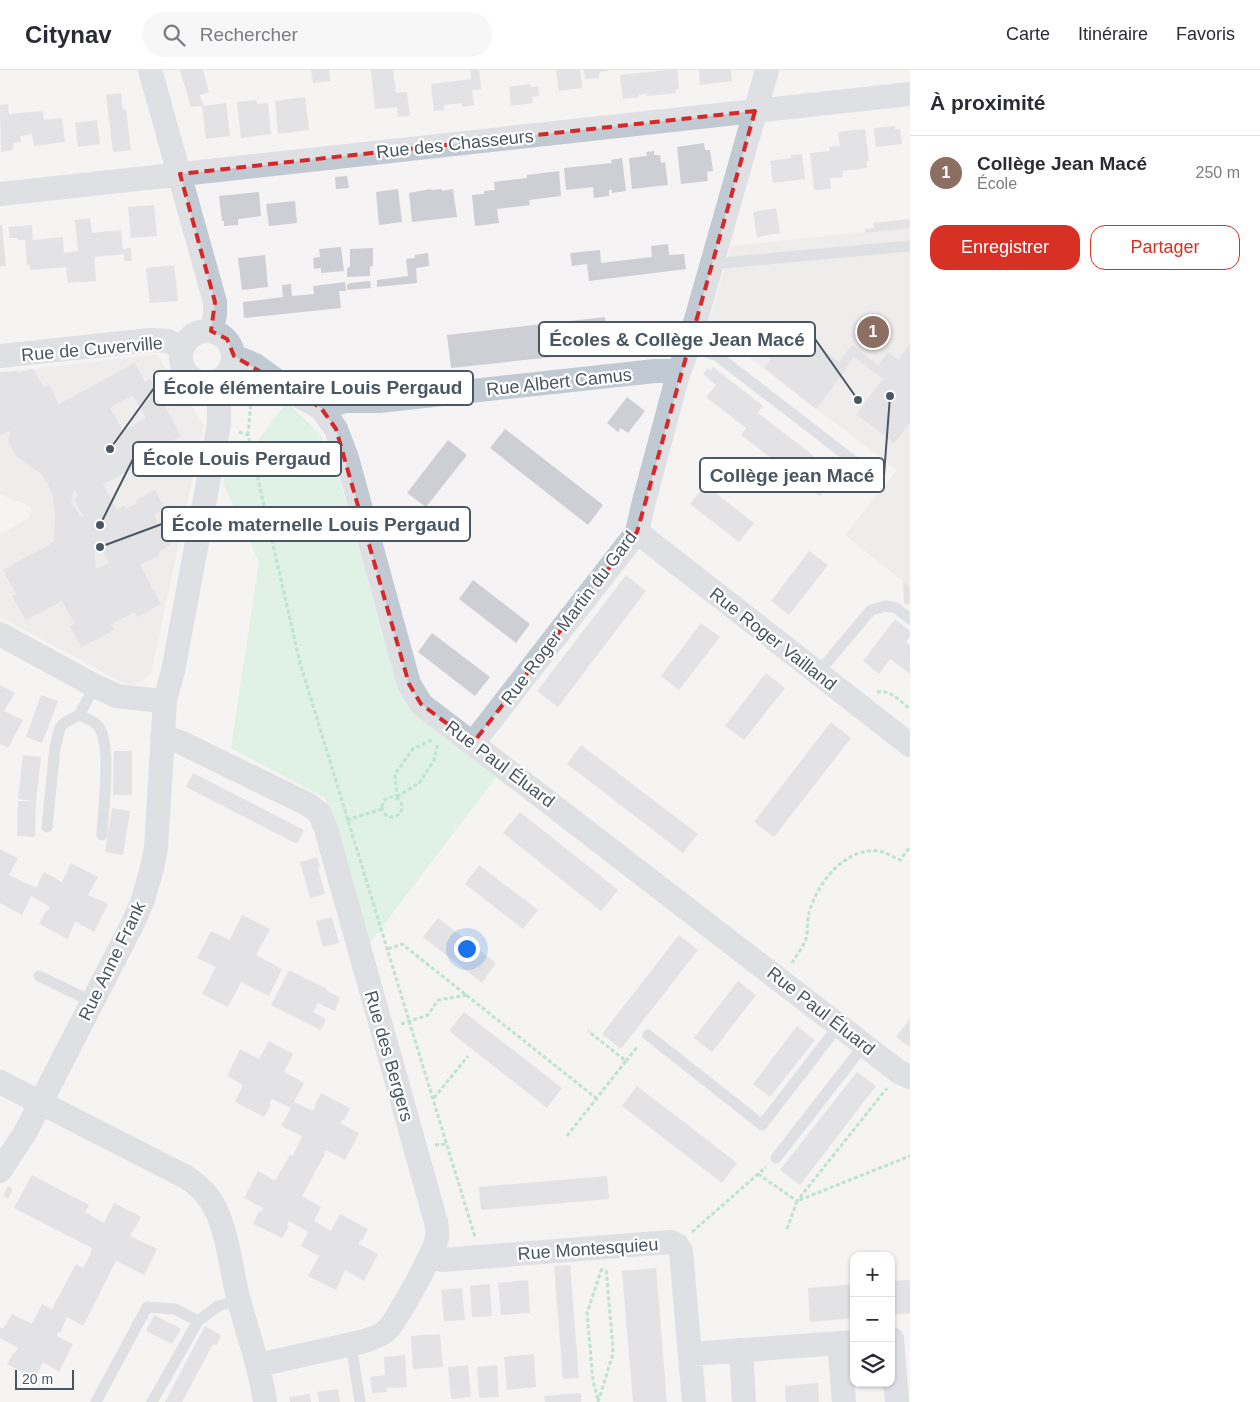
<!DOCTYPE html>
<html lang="fr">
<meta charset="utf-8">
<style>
body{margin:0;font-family:Arial,sans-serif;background:#f7f7f7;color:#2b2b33}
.controls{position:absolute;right:15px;bottom:15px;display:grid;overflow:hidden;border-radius:10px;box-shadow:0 1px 4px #0004}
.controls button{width:45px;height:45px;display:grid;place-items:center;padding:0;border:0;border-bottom:1px solid #e1e1e2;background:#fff;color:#2b2b33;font:25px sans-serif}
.scale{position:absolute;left:15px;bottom:12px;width:59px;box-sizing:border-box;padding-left:5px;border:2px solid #4a5661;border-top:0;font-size:14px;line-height:18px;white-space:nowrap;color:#4a5661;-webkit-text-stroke:4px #fff;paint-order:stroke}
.you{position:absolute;left:466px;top:878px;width:18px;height:18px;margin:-12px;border:4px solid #fff;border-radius:50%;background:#1a73e8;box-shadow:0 0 0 8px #1a73e833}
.badge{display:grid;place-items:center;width:32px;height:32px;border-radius:50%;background:#d93025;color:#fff;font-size:16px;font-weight:700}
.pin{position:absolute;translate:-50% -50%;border:2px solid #fff;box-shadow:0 1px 5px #0006}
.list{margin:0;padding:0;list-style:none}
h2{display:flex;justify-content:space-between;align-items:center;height:65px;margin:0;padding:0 20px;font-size:21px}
h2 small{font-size:16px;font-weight:400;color:#7c7c81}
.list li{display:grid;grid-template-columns:32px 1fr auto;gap:15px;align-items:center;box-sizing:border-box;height:75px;padding:0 20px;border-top:1px solid #e1e1e2}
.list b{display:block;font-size:19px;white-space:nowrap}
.list p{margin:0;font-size:16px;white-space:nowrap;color:#7c7c81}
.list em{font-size:16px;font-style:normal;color:#7c7c81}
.actions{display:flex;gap:10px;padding:15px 20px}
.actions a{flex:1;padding:11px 0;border:1px solid #d93025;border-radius:15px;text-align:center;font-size:18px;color:#d93025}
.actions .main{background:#d93025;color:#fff}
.icon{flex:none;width:28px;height:28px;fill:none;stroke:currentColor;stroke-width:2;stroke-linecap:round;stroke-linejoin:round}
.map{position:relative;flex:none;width:910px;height:1332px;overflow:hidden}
header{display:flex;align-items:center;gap:30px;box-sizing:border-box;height:70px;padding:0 25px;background:#fff;border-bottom:1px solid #e1e1e2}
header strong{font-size:24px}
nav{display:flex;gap:28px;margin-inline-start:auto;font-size:18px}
.search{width:350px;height:45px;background:#f7f7f7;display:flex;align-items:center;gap:12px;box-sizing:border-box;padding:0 18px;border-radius:28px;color:#7c7c81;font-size:19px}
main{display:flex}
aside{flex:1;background:#fff}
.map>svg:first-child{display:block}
</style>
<header>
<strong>Citynav</strong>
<div class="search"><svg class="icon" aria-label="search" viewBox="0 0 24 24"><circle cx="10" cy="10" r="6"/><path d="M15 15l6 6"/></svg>Rechercher</div>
<nav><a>Carte</a><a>Itinéraire</a><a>Favoris</a></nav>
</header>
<main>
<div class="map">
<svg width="910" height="1332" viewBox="0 0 910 1332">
<rect width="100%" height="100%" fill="#f5f3f3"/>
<path fill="#e6e4e5" d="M910 157V517L845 465 897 400 708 256 731 176Z
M156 284 204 355 151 603 144 610 134 615 122 612 0 547V463L5 462 28 449 32 440 30 436 0 424V303Z"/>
<path fill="#c3f1d5" d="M287 332 320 364 331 385 337 401 398 618 406 634 418 646 497 706 369 874 325 728 231 678 259 492 223 413 231 370 256 373Z"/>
<path fill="#cdcfd5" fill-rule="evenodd" d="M180 0H203L209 22 200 25 204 36 226 33 230 66 206 69 202 36 191 37Z
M311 0H329L330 11 313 13Z
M371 0H393L396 23 407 22 410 46 398 47 397 37 375 39Z
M470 0H479L481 19 472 20 474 35 462 37V33L444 35V40L434 41 431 14 471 9Z
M558 0H580L582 18 559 21 556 1Z
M584 0H607L608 1 599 2V8L585 9Z
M668 0H677L679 19 675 20 676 23 647 26V24L639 25V27L623 29 620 5Z
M699 0H731L732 11 700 15Z
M530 14 531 17 538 16 539 26 532 27 533 33 511 36 509 17Z
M121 23 123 40 126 39 131 80 113 82 106 25Z
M305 27 309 60 278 64 275 31Z
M256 30 257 34 268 33 271 64 241 68 237 32Z
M8 34 9 44 43 41 44 50 62 48 65 72 34 76 32 64 20 66 21 72 13 73V80L1 82 0 35Z
M97 50 100 74 78 77 75 53Z
M895 56V59H900L902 74 876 77 874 58Z
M865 59 869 91H866L867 98 842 101 843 107 830 108 831 119 814 120 810 83 830 81 829 77 840 76 838 62Z
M704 73 705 80H710L713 101 707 102 708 111 681 114 677 77Z
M654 81V85H660L661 93 665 92 668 115 632 119 629 88 647 86 646 82Z
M802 84 805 109 773 113 770 91 791 88V85Z
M622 88 626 121 612 123V119L609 120V126L594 128 593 117 566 120 564 98 612 93 611 90Z
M559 101 561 126 529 130 530 135 497 139 499 153 475 156 472 125 484 124V121L495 120 494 112 527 108V105Z
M347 106 349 118 336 119 335 107Z
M398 119 402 152 379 155 376 122Z
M431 119V120L442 119V121L453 119 457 147 412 152 409 123Z
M259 122 261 146 238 149V155L224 156V151H222L219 126Z
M295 131 297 153 269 156 266 134Z
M154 135 157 166 131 168 128 137Z
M776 138 780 163 757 167 753 142Z
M90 148 92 163 121 160 123 179 131 178 132 191H124V184L94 187 96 211 68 213 66 197 30 200V195H27L25 170H18V168H10L8 157 32 155 33 170 63 167 64 183 78 181 75 150Z
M910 149V158L865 163V159L874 158 873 153Z
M0 155H2L6 196H0Z
M668 174 669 185 684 184 686 199 589 211 587 194 572 196 570 183 600 180 601 193 652 187 651 176Z
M341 177 344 201 321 203V198L314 199 313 188 320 187 319 179Z
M373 178V196L370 197V206L347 207V198L350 197V179Z
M428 183 429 196 416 198 417 213 377 217V210L408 206 406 189 415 188V185Z
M265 185 268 217 242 220 238 188Z
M174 195 178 231 150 233 146 198Z
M370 211 371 218 347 220V215L350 213Z
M345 212 346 221H339L341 238 244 248 243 232 283 227 282 215 291 214 292 226 314 224 313 216Z
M605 247 609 281 451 298 447 265Z
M795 258 839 292 852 275 878 295 888 282 898 290 910 274V353L894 373 856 344 883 309 854 287 846 297 847 298 816 339 764 298Z
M135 293 145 312 150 309 181 366 151 383 148 377 135 385 140 395 103 414 117 440 124 436 125 439 137 433 136 430 155 420 165 439 154 445 170 475 159 482 160 485 140 495 161 534 137 547 135 542 111 554 114 560 81 577 70 556 75 554 62 531 26 550 12 526 16 524 3 500 54 472 55 443 53 426 47 412 40 403 17 387 14 383 8 370 11 360 1 365 0 364V302L17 301 18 303 23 301 33 299 44 318 49 315 59 334ZM133 325 146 348 123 361 110 338ZM74 419 78 427 74 429 84 448 80 445 71 433ZM98 473 109 493 96 499 95 484Z
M713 297 763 336 758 343 837 404 820 426 741 365 746 358 706 327 716 315 703 304 708 298 710 301Z
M627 327 645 341 628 363 621 358 618 362 607 353Z
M505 359 603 435 588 455 490 378Z
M448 370 467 385 426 437 407 423Z
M705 415 754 453 739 472 690 434Z
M809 481 828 495 789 545 771 531Z
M626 505 646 521 558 637 537 621Z
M473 510 530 554 516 573 459 529Z
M903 511 910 517V535L904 534Z
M895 549 910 561V566L906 572 910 575V604L890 589 879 604 863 591Z
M701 553 720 567 679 620 661 606Z
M432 563 490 607 475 626 418 582Z
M766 603 785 618 744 670 725 656Z
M0 615 15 623 4 641 23 650 8 678 0 674Z
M41 625 58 631 42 673 26 667Z
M831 652 851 668 774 767 754 752Z
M581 675 698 764 683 783 567 694Z
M114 681H132V725H113Z
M23 685 41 687 36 731 35 767 17 766 18 731H33L18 729Z
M193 703 304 760 297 774 186 717Z
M112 738 130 741 123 785 105 782Z
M520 742 618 820 601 841 503 763Z
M0 779 18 788 9 805 36 818 44 802 62 812 71 793 98 807 88 825 108 834 94 862 75 851 68 869 39 854 46 841H47L50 837 31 826 22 845 0 833Z
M317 787 320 797 318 798 325 824 310 828 300 792Z
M479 795 538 840 523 859 465 814Z
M242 845 270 859 256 885 282 899 269 926 241 912 228 937 202 924 216 897 197 888 211 861 230 870Z
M332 847 339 873 323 877 316 851Z
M438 848 496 893 482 913 423 867Z
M679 865 698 880 621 979 602 964Z
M289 900 327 919 326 920 340 928 335 941 318 933 313 942 326 949 321 960 271 935Z
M738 911 756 925 712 982 694 968Z
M464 942 562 1018 547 1038 449 961Z
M910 949V977L896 967Z
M797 956 815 970 770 1027 753 1014Z
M269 971 293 984 284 1002 304 1013 294 1032 313 1041 316 1036 315 1035 321 1023 350 1038 344 1050H342L340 1053 359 1063 345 1090 326 1080 324 1083 325 1084 302 1126 321 1137 314 1151 331 1161 340 1144 368 1159 362 1171 360 1170 359 1174 378 1184 364 1211 345 1200 336 1220 308 1206 319 1186 301 1176 308 1162 289 1151 287 1155 289 1156 282 1168 253 1154 259 1141 261 1142 263 1138 244 1128 258 1101 275 1111 290 1085 293 1086 302 1066 281 1056 291 1038 272 1029 269 1034 271 1035 264 1047 235 1032 243 1015 227 1006 240 979 259 989Z
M857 1002 876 1016 800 1115 780 1100Z
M637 1016 737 1093 722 1113 622 1036Z
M32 1105 89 1135 85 1142 104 1153 114 1133 141 1147 130 1166 157 1179 144 1205 116 1191 83 1256 67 1247 60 1263 58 1262 57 1266 73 1274 59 1302 43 1292 35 1309 7 1294 13 1283H15L18 1278 0 1268V1257L3 1259 12 1244 32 1254 42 1234 52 1239 76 1194 83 1198 91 1183 90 1182 92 1178 14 1138Z
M607 1106 609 1129 481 1140 479 1117Z
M8 1116 13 1119 8 1129 3 1126Z
M570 1195 579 1308 563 1309 554 1196Z
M656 1198 667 1332H633L622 1201Z
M528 1210 530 1243 501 1245 498 1213Z
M910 1210V1243L891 1245V1211Z
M490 1214 492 1246 472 1247 470 1216Z
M854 1214V1248L810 1252 808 1218Z
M462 1218 465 1250 444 1251 441 1220Z
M154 1245 181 1259 172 1274 146 1261Z
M205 1256 221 1265 217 1275 213 1274 182 1332H165Z
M440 1264 443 1297 413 1299 411 1266Z
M534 1284 536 1317 507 1320 504 1287Z
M405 1285 407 1317 386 1318 387 1322 372 1323 370 1307 385 1305 384 1287Z
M468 1295 471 1327 451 1329 448 1297Z
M497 1295 499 1327 479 1328 477 1297Z
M818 1313 819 1332H786L785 1316Z
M338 1319 340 1332H319L317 1322Z
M581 1323V1332H545L544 1326Z
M310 1324 311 1332H290L289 1327Z"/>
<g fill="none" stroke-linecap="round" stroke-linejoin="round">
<path stroke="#7ad0a6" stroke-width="3" stroke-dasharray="4 2.5" stroke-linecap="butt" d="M239 362 248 365 300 593 475 1167
M248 365 252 320
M877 622C890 619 900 631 910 639
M382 737a10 10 0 1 1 20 0a10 10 0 1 1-20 0Z
M397 727 420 712 434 690 438 673
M397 728 395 704 413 679 432 670
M347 750 382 739
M388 879 402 874 596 1028
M792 893C796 886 803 877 806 869 808 861 807 851 809 843 817 813 845 777 879 781 886 782 893 787 900 790L910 777
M401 954 428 945 438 930 467 925
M626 991 638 976
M434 1028 468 986
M567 1066 626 991 588 961
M435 1075 447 1074
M758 1104 797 1131 887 1018
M787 1159 797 1131 910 1086
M692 1162 766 1097
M598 1329 593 1311 587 1243 602 1198
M598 1332 612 1287 613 1279 606 1198"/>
<path stroke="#c1cad2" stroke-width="11" d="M711 194 910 176
M688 277 716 285 864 399
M818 603 871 540 886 536 896 538 910 549
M79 645C86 648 95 651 99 657 112 676 103 741 102 765
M47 757 55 677 60 658 64 653 79 645 95 616
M39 906 93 932
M648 965 762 1055 839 955
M776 1088 864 975
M351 1274 360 1332
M96 1332 147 1237 175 1239 198 1251
M152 1332 198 1251 218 1236 239 1230"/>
<path stroke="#c1cad2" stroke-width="24" d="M150 0 215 232V245L211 261
M0 124 910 24
M181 287a26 26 0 1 1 52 0a26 26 0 1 1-52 0Z
M0 286 150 270 168 271 182 278
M234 286 255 295 295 324 321 338 336 359 347 388 409 614 421 634 864 975 899 1002 910 1007
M321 338 346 331H379L655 301H679
M637 462 910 675
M0 564 95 616 117 626 152 630H165
M162 667 180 672 309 735 319 743 325 756 436 1152C437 1157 438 1163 437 1168 434 1182 397 1251 386 1261 379 1267 370 1269 361 1272L258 1295
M473 673 637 462 644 431 679 301 687 281 767 0
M0 1012 186 1107C199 1116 208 1124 215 1138 228 1164 231 1199 238 1227 247 1262 260 1296 265 1332
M0 1101 25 1063 133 853 143 830 152 798 156 778 165 630 173 601 219 354V325L217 312
M431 1185 442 1190 671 1172 677 1175 681 1181 694 1332
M892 1269 897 1332
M839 1273 844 1332
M741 1280 744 1332
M691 1284 854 1272"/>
</g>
<path d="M0 0H910V1332H0ZM755 41 637 462 473 673 421 634 409 614 336 359 321 338 234 286 227 269 211 261 215 232 180 104Z" fill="#f5f3f3" fill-opacity=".55" fill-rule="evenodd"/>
<path fill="none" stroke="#d62828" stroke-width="4" stroke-dasharray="10 6" stroke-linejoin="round" d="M755 41 637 462 473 673 421 634 409 614 336 359 321 338 234 286 227 269 211 261 215 232 180 104Z"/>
<g text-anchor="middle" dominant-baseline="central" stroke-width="4.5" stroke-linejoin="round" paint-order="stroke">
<g font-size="18" fill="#4a5661" stroke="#fff">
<text transform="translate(455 74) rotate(-6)">Rue des Chasseurs</text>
<text transform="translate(92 279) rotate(-5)">Rue de Cuverville</text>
<text transform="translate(559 312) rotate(-6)">Rue Albert Camus</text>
<text transform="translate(569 548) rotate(-53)">Rue Roger Martin du Gard</text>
<text transform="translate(773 569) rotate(38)">Rue Roger Vailland</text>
<text transform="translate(500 694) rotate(37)">Rue Paul Éluard</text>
<text transform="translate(112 891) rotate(-64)">Rue Anne Frank</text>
<text transform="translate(821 941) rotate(38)">Rue Paul Éluard</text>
<text transform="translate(389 986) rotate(74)">Rue des Bergers</text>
<text transform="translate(588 1179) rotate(-4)">Rue Montesquieu</text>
</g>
</g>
<path fill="none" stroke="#4a5661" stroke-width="2" d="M858 330L815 269M110 379L154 318M100 455L133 389M890 326L884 405M100 477L162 454"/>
<g fill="#4a5661" stroke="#fff" stroke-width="2">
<circle cx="858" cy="330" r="5"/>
<circle cx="110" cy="379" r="5"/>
<circle cx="100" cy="455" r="5"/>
<circle cx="890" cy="326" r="5"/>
<circle cx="100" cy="477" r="5"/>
</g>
<g fill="#fff" stroke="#4a5661" stroke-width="2">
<rect x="539" y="252" width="276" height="34" rx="5"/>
<rect x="154" y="301" width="319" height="34" rx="5"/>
<rect x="133" y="372" width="208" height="34" rx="5"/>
<rect x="700" y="388" width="184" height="34" rx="5"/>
<rect x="162" y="437" width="308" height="34" rx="5"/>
</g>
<g font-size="19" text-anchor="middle" font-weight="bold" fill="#4a5661">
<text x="677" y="276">Écoles &amp; Collège Jean Macé</text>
<text x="313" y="324">École élémentaire Louis Pergaud</text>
<text x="237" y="395">École Louis Pergaud</text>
<text x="792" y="412">Collège jean Macé</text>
<text x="316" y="461">École maternelle Louis Pergaud</text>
</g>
</svg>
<div class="controls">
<button>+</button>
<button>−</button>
<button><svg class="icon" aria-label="layers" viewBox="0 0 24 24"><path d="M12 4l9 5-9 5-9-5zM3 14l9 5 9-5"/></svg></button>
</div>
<div class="scale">20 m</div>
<div class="you"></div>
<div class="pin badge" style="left:873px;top:262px;background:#8d6e63">1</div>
</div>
<aside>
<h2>À proximité<small></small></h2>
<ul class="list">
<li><span class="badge" style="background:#8d6e63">1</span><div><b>Collège Jean Macé</b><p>École</p></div><em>250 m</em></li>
</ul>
<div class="actions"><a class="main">Enregistrer</a><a>Partager</a></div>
</aside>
</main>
